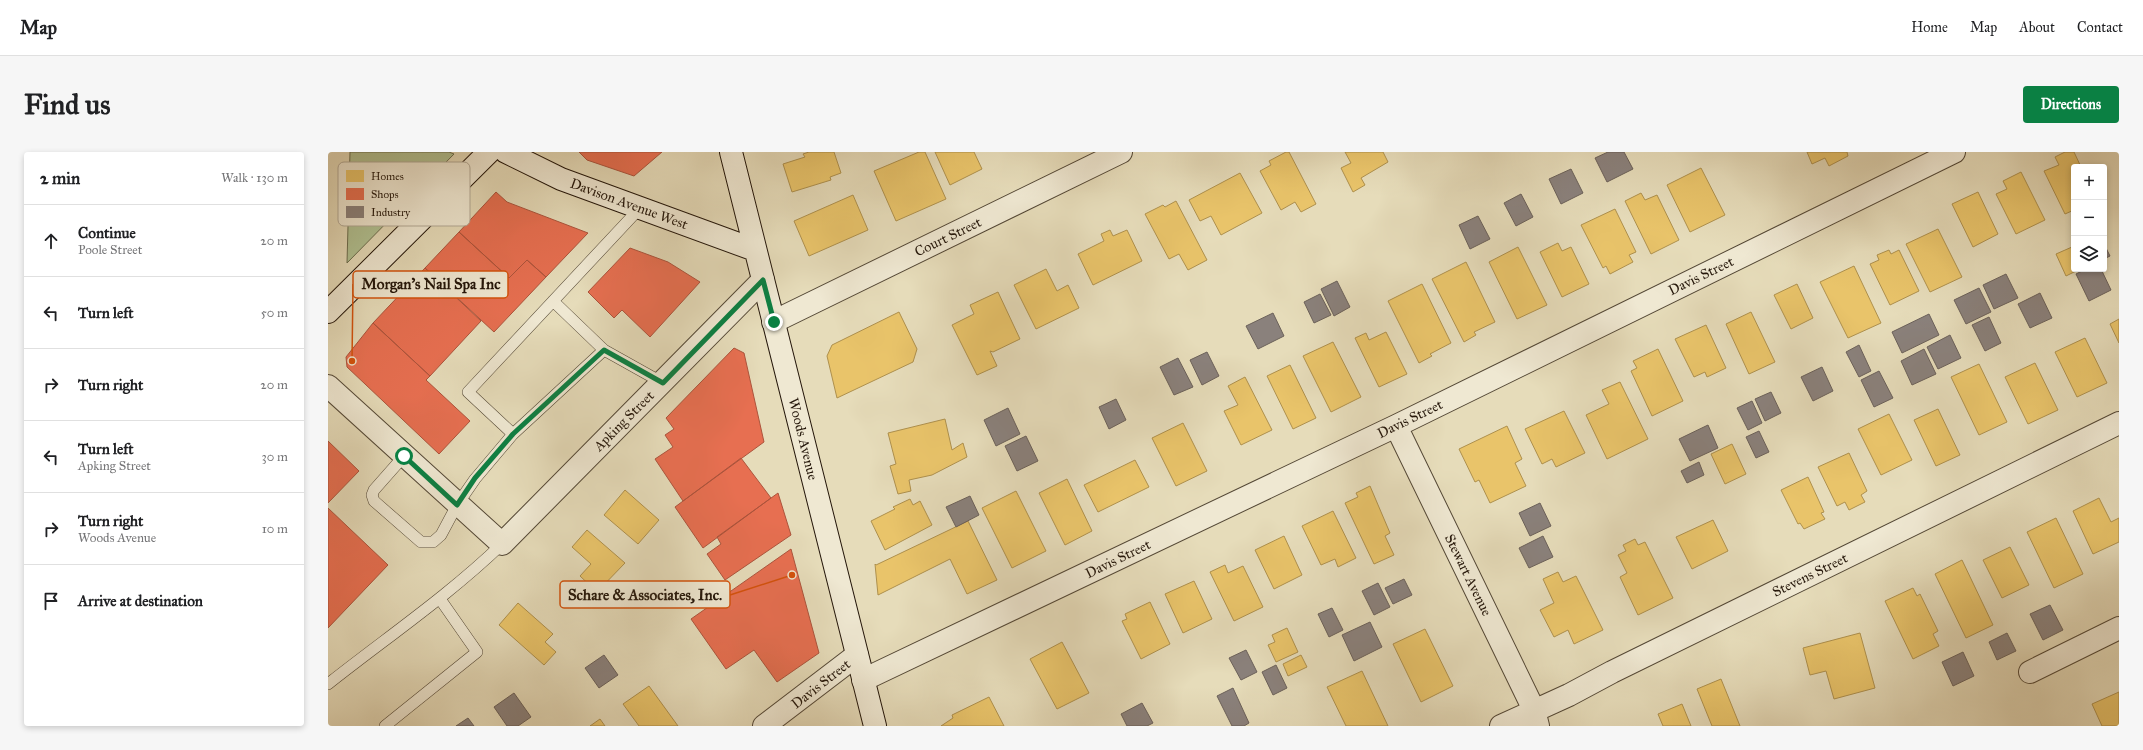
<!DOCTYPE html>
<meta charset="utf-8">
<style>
body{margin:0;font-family:"IM FELL Great Primer",serif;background:#f6f6f6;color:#202124}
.controls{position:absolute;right:12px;top:12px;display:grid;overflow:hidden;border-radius:4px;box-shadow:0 2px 6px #0003}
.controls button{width:36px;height:36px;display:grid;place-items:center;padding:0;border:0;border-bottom:1px solid #e0e0e0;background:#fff;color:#202124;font:20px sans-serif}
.stop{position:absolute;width:12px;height:12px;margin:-9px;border:3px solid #0b8043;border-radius:50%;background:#fff}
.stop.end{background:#0b8043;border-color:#fff;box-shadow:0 1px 4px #0008}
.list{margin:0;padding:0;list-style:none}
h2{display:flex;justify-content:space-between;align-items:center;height:52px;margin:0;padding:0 16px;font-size:17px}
h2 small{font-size:13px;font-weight:400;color:#757577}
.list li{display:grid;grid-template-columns:26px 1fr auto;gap:12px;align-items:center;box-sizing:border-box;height:72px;padding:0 16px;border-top:1px solid #e0e0e0}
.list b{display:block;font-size:15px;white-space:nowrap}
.list p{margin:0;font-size:13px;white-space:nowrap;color:#757577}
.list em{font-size:13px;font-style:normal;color:#757577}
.icon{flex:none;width:22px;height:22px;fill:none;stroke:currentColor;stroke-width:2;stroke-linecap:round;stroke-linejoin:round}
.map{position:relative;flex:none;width:1791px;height:574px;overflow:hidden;border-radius:4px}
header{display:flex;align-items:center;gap:24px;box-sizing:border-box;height:56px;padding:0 20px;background:#fff;border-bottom:1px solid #e0e0e0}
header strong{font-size:19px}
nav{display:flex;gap:22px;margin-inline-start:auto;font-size:14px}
.intro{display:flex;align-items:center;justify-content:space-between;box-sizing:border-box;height:96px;padding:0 24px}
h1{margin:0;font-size:28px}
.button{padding:10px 18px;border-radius:4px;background:#0b8043;color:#fff;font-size:14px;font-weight:700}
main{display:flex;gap:24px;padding:0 24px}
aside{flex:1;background:#fff;border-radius:4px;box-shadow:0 2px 6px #0003}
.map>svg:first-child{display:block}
</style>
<header>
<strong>Map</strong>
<nav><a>Home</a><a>Map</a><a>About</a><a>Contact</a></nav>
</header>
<div class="intro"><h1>Find us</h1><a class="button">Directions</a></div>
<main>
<aside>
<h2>2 min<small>Walk · 130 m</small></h2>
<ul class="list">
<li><svg class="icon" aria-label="ahead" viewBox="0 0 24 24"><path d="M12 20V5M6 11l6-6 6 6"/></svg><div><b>Continue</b><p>Poole Street</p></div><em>20 m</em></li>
<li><svg class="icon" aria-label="left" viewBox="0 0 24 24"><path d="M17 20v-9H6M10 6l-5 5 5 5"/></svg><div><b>Turn left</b></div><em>50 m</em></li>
<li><svg class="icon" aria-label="right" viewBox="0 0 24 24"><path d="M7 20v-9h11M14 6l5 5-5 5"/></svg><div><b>Turn right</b></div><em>20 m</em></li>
<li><svg class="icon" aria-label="left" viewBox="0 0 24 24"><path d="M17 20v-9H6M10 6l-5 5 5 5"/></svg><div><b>Turn left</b><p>Apking Street</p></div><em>30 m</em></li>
<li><svg class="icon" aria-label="right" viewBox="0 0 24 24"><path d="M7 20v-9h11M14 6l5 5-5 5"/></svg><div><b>Turn right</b><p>Woods Avenue</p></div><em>10 m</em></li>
<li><svg class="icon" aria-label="arrive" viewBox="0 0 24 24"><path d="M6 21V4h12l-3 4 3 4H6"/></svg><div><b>Arrive at destination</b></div></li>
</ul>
</aside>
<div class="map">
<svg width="1791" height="574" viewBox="0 0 1791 574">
<rect width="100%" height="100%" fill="#e6dcba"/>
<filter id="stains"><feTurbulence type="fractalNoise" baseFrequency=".005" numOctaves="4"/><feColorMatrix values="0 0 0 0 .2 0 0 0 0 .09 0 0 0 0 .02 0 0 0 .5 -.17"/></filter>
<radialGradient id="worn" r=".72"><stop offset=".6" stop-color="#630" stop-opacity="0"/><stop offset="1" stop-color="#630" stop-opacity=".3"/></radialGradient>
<path fill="#b1c293" stroke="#6a6c4e" d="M22 0H121L126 2 19 111Z"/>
<path fill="#e9c46a" stroke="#ae904d" d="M481 0H506L513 21 502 25 503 28 464 40 455 12 477 5 475 2Z
M591 0H597L618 47 568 69 546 19Z
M607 0H646L654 17 622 33Z
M958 0H961L988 52 973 60 967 50 953 58 932 19 943 13 941 9Z
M1017 0H1055L1060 10 1033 26 1037 33 1025 40 1013 16 1023 11Z
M1479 0H1519L1520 4 1501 14 1497 6 1484 12Z
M1737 0H1746L1753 15H1746V58L1737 62 1716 19 1731 13 1727 5Z
M1373 16 1397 63 1362 80 1339 33Z
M1693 20 1717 68 1688 82 1668 42 1679 37 1675 29Z
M912 21 934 61 893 83 883 64 872 69 861 48Z
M1650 40 1670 82 1645 95 1624 52Z
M1313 41 1317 48 1329 43 1351 88 1323 102 1297 49Z
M525 43 540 78 481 104 466 69Z
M848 49 879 108 860 118 851 102 841 107 817 62 835 53 837 55Z
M1287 57 1308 100 1301 103 1305 110 1282 122 1278 114 1275 116 1253 73Z
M1610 77 1634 125 1602 140 1578 92Z
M782 78 785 84 799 78 814 109 765 133 750 102 776 89 773 82Z
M1230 91 1234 99 1243 95 1261 132 1234 145 1212 100Z
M1190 95 1219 153 1189 167 1161 110Z
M1744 95 1746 99V117H1752L1738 124 1728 102Z
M1561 98 1563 102 1571 98 1591 139 1562 153 1542 112 1551 108 1549 103Z
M1138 110 1167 170 1146 180 1148 183 1136 190 1104 127Z
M1526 114 1553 171 1520 186 1492 130Z
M718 117 729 139 740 133 751 156 708 177 686 133Z
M1094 132 1123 191 1102 202 1104 204 1091 211 1060 149Z
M1469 132 1485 166 1463 177 1446 143Z
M670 140 692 187 665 200 662 199 669 214 649 223 624 173 646 162 642 153Z
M571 160 589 197 585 210 509 246 499 204 504 193Z
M1423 160 1447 210 1421 222 1398 172Z
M1791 167V191L1782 172Z
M1378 173 1398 216 1379 225 1377 220 1366 225 1347 187Z
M1058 180 1079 222 1051 235 1027 186 1038 181 1041 188Z
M1757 186 1779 231 1749 245 1727 200Z
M1005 190 1033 245 1003 260 975 204Z
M1330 197 1355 249 1324 264 1303 219 1309 216 1305 209Z
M1707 211 1730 258 1700 272 1677 225Z
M1651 212 1679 270 1651 283 1623 225Z
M962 213 988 266 965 277 939 224Z
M917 225 944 278 913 293 896 259 910 253 900 234Z
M1292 230 1320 287 1279 307 1258 263 1281 252 1274 238Z
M1610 257 1632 303 1608 314 1586 268Z
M1236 259 1257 301 1228 315 1224 307 1214 312 1197 277Z
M1561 262 1584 308 1553 323 1530 277Z
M617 267 624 298 635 291 639 305 604 323 581 328 583 339 570 342 562 314 568 312 560 281Z
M855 271 879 319 848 334 824 286Z
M1179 274 1194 307 1187 311 1198 334 1162 351 1151 328 1147 330 1131 297Z
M1404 292 1418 322 1397 332 1383 302Z
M1521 301 1539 339 1533 343 1537 350 1521 358 1517 350 1509 354 1490 315Z
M807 308 821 335 770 360 756 333Z
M1480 325 1496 360 1493 361 1497 367 1476 377 1472 371 1470 372 1453 338Z
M739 327 764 379 737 393 711 341Z
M1042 334 1062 381 1057 384 1066 403 1046 412 1017 351 1030 345 1028 341Z
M297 338 331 368 310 392 276 363Z
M688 339 718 399 684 416 654 356Z
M1771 346 1783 370 1791 366V390L1765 402 1745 359Z
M582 347 585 353 592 349 604 373 557 398 543 369 567 357 565 355Z
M1005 359 1028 406 1010 415 1007 407 993 413 974 374Z
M1728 366 1755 422 1726 436 1699 380Z
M1385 368 1400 399 1364 417 1348 385Z
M640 369 669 428 639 442 622 407 550 443 547 412 548 413Z
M259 378 297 411 269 440 252 424 263 412 244 395Z
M956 384 974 423 946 437 927 398Z
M1307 387 1310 393 1317 390 1345 446 1310 463 1292 425 1299 421 1290 403 1298 399 1295 393Z
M1682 395 1701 433 1674 446 1655 408Z
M1634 408 1665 473 1638 486 1607 422Z
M897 413 900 421 915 414 935 455 906 469 882 420Z
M1230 420 1235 430 1248 424 1275 478 1246 492 1240 478 1226 485 1212 458 1226 451 1215 427Z
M866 429 884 467 855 481 837 442Z
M1585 436 1589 444 1592 442 1610 479 1605 482 1611 494 1585 507 1557 449Z
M822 450 842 492 813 507 794 469 799 467 797 462Z
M190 451 225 482 217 490 228 500 216 513 171 473Z
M959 476 970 500 948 510 940 493 947 490 944 483Z
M1097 477 1125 534 1093 550 1065 492Z
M1532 481 1547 536 1506 547 1498 519 1482 523 1475 496Z
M734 490 761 541 729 557 702 507Z
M973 503 979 515 960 524 955 512Z
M1034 519 1060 574H1018L999 535Z
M1393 527 1412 574H1384L1369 537Z
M321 534 350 574H311L295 552Z
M1791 540V574H1774L1764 552Z
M661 545 676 574H613L625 566 624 563Z
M1354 552 1363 574H1335L1330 562Z
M272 567 277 574H262Z"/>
<path fill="#e76f51" stroke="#ac543c" d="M251 0H334L306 24 259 8Z
M168 40 179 50 260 81 218 125 199 108 181 126 131 80Z
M131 80 181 126 199 108 218 125 166 180 97 116Z
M302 96 340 110 372 130 322 185 294 158 286 166 260 140Z
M97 116 153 169 102 224 45 171Z
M45 171 102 224 98 228 142 269 111 302 19 215 18 205Z
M406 196 416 201 436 290 355 349 327 307 345 295 337 283 346 277 338 266Z
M0 289 31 319 0 351Z
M413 306 443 346 375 396 347 355Z
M450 341 463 383 397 428 379 402 393 392 389 385Z
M0 356 60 413 0 476Z
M463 397 491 501 449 530 426 498 398 517 363 467Z"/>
<path fill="#8a817c" stroke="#6b615a" d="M1280 0H1296L1305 17 1279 30 1267 6Z
M1243 17 1255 41 1233 52 1221 27Z
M1193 42 1205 65 1188 74 1176 51Z
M1150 64 1162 87 1142 97 1131 73Z
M1776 92 1782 104 1776 107Z
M1758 117H1773L1783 138 1761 149 1748 122Z
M1678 122 1690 146 1666 157 1655 133Z
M1009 129 1022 155 1006 164 993 137Z
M1651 136 1663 160 1638 172 1626 148Z
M1712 141 1724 166 1702 176 1690 152Z
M992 142 1003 163 986 171 976 150Z
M945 161 956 184 930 197 918 174Z
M1601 162 1611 183 1574 201 1564 180Z
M1661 165 1673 191 1657 199 1644 173Z
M1622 183 1633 206 1610 217 1599 195Z
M1531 193 1543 219 1531 225 1518 200Z
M1596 197 1608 222 1584 233 1573 209Z
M879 200 891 224 874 233 862 208Z
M850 206 865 235 846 243 832 215Z
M1494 215 1505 239 1485 249 1473 225Z
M1551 219 1565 246 1546 255 1533 228Z
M1443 240 1453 261 1437 269 1427 247Z
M788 247 798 268 781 277 771 255Z
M1424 249 1434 271 1420 278 1409 256Z
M680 256 692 282 668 294 656 268Z
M1380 273 1390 296 1362 309 1351 287Z
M1431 279 1441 300 1428 306 1418 285Z
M698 284 710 309 689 319 677 294Z
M1371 310 1376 323 1359 331 1353 319Z
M642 344 651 363 628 375 618 355Z
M1212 351 1223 374 1202 384 1191 361Z
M1215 384 1225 405 1201 416 1191 396Z
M1076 427 1084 443 1065 452 1057 436Z
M1050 431 1062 455 1046 463 1034 439Z
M1722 453 1735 478 1715 488 1702 462Z
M1004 456 1015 478 1001 485 990 462Z
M1042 470 1054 495 1026 509 1014 483Z
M1679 481 1688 499 1669 508 1661 490Z
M918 498 929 520 913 528 901 506Z
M1635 500 1646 524 1625 534 1614 510Z
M276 503 290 523 271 536 257 516Z
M948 513 959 536 945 543 934 520Z
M905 536 921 571 916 574H904L889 544Z
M186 541 203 565 190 574H179L166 555Z
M814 551 825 571 819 574H799L793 562Z
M140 566 146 574H128Z"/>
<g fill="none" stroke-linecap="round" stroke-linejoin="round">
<g stroke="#544836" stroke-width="12">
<path id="lane" d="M225 149 276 198
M185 282 140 240 312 56
M76 304 46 338 44 343 46 349 93 390H105L113 383 129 353 147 327 185 282 276 198 335 231
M0 532C58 486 120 444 174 392
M57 574 149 500 112 447"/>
</g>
<g stroke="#544836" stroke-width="24">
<path id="street" d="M445 170 793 0
M0 234 174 392 435 128
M1068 274 1206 558 1210 574
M1702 520 1791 476
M535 528 1068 274 1626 0
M436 574 529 503
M1173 574 1241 543 1284 520 1791 271"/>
</g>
<g stroke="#24160a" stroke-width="24">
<path id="secondary" d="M178 0 233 27 427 98
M403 0 547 574
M0 160 161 0"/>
</g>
<use href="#lane" stroke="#efe8d2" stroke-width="11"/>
<use href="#street" stroke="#efe8d2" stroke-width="22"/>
<use href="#secondary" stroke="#efe8d2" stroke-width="22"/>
</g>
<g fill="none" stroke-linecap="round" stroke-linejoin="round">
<path stroke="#0b8043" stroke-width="5" d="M76 304 129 353 147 326 185 282 276 198 335 231 435 128 446 170"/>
</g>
<g text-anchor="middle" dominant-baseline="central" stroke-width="4" stroke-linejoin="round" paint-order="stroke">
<g font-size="14" fill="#24160a" stroke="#efe8d2">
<text transform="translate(301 52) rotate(20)">Davison Avenue West</text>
<text transform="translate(620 85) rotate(-26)">Court Street</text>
<text transform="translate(1373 124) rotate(-26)">Davis Street</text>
<text transform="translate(1082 267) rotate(-26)">Davis Street</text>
<text transform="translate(296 269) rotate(-45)">Apking Street</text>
<text transform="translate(475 287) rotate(76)">Woods Avenue</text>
<text transform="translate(790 407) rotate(-26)">Davis Street</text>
<text transform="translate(1140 423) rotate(64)">Stewart Avenue</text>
<text transform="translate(1482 423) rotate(-26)">Stevens Street</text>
<text transform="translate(493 532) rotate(-38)">Davis Street</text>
</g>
</g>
<rect x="10" y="10" width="132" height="64" rx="6" fill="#efe8d2" stroke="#b2a996" stroke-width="1"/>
<rect x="18" y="18" width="18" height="12" fill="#e9c46a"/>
<rect x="18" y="36" width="18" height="12" fill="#e76f51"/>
<rect x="18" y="54" width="18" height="12" fill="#8a817c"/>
<g font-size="11" fill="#24160a">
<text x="43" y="28">Homes</text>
<text x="43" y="46">Shops</text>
<text x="43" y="64">Industry</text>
</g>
<path fill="none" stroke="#d4520c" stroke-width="1.5" d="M24 209L25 132M464 423L402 443"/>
<g fill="#d4520c" stroke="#efe8d2" stroke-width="1.5">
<circle cx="24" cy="209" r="4"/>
<circle cx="464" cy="423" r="4"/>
</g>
<g fill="#efe8d2" stroke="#d4520c" stroke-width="1.5">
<rect x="25" y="119" width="155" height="27" rx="4"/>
<rect x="232" y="429" width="170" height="27" rx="4"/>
</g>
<g font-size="15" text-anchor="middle" font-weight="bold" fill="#24160a">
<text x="103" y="137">Morgan's Nail Spa Inc</text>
<text x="317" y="448">Schare &amp; Associates, Inc.</text>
</g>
<rect width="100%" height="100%" filter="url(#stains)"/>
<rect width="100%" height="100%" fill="url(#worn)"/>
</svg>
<div class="controls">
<button>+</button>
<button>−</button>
<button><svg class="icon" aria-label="layers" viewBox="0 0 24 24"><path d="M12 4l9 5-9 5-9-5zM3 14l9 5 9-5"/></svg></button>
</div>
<div class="stop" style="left:76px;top:304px"></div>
<div class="stop end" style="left:446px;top:170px"></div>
</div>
</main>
